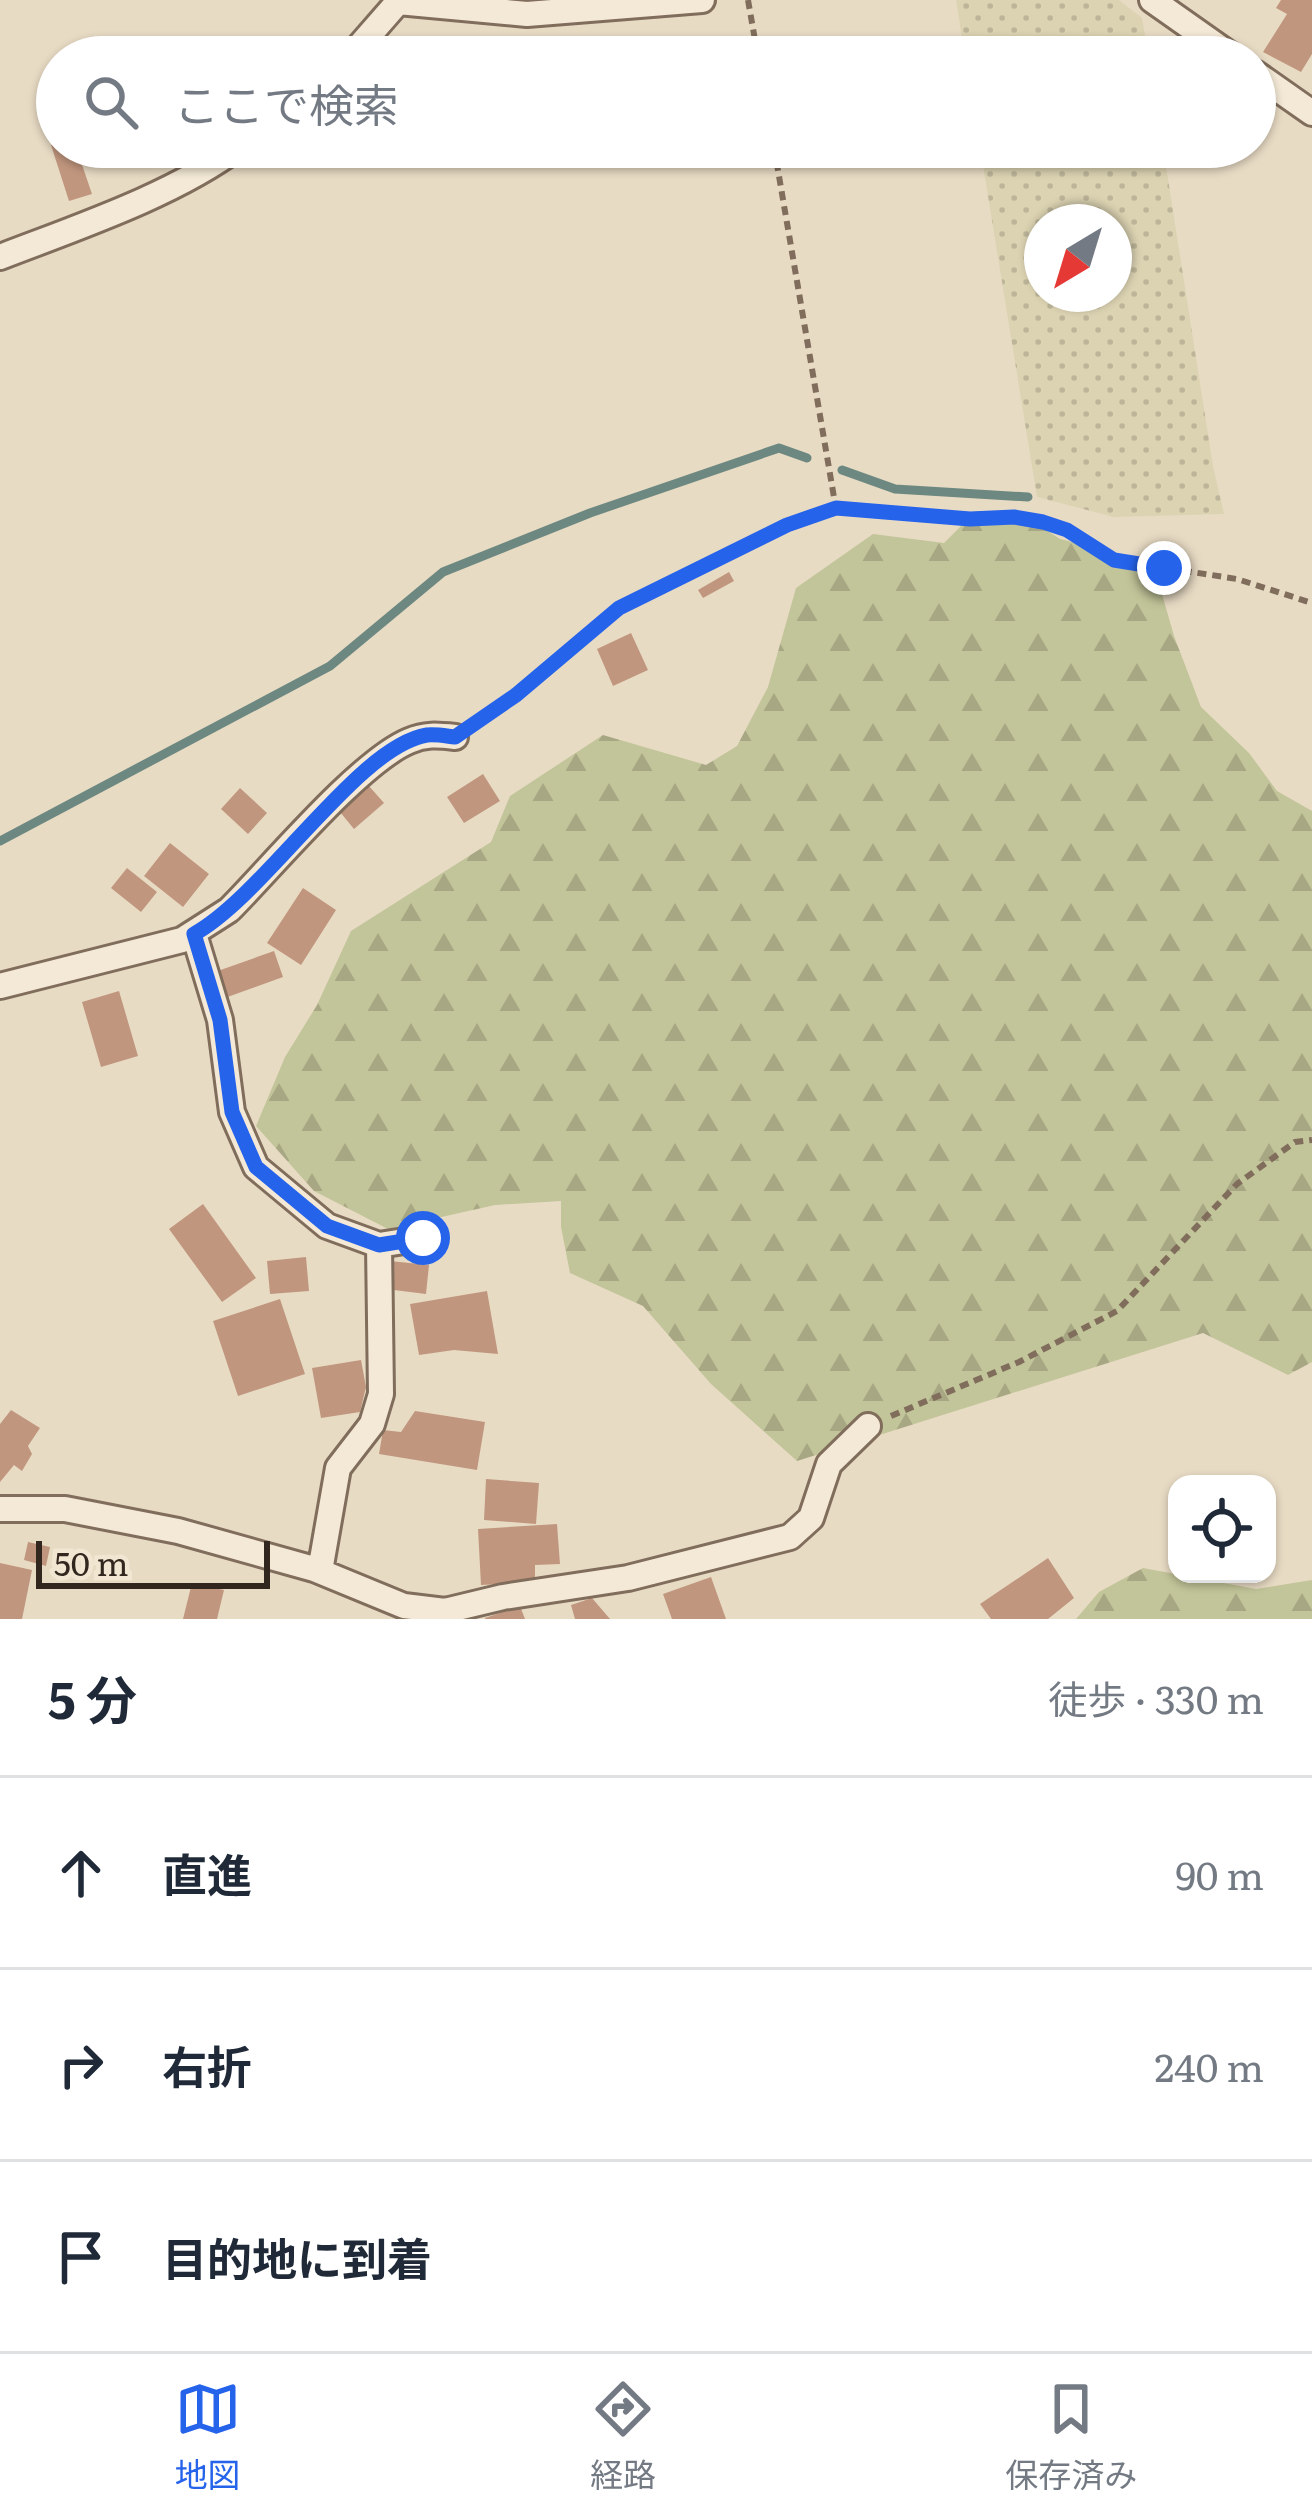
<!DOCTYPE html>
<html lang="ja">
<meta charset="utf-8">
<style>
body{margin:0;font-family:Literata,"Noto Sans JP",serif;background:#f2f2f3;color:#1f2937}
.controls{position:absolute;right:36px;bottom:36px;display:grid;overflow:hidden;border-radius:24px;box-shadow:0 3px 9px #0004}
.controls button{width:108px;height:108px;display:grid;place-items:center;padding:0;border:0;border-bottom:3px solid #e0e1e3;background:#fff;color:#1f2937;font:60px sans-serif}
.compass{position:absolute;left:1024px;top:204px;width:108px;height:108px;border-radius:50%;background:#fff;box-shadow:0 3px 9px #0004;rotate:218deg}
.scale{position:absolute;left:36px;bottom:30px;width:234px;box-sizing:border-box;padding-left:12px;border:6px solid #32271f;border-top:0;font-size:33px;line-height:42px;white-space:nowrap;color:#32271f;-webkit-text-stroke:9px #f0e6d2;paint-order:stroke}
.stop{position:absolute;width:36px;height:36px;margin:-27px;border:9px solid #2563eb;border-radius:50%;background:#fff}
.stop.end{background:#2563eb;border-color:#fff;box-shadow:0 3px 12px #0008}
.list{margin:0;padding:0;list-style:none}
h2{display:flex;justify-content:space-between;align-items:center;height:156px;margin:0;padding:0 48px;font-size:51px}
h2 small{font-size:39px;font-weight:400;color:#747a83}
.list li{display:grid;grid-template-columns:78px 1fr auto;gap:36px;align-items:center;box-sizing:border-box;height:192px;padding:0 48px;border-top:3px solid #e0e1e3}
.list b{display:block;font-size:45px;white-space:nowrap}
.list em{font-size:39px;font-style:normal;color:#747a83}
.icon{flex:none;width:66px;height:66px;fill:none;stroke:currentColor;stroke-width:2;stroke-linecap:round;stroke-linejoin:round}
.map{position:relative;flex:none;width:1312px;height:1619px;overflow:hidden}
.search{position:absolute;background:#fff;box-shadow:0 3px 9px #0004;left:36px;right:36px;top:36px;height:132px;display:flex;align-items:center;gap:30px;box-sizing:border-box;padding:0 42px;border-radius:66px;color:#747a83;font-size:45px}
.sheet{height:732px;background:#fff}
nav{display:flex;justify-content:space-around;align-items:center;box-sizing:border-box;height:168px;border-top:3px solid #e0e1e3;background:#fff;font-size:33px;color:#747a83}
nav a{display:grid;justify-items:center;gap:6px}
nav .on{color:#2563eb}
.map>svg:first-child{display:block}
</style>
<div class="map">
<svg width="1312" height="1619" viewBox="0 0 1312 1619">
<defs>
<pattern id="farmland-dots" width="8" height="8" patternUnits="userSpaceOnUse" patternTransform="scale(3)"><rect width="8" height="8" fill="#dcd3b2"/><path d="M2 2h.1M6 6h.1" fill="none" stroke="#bdb599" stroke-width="1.8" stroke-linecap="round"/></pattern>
<pattern id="forest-firs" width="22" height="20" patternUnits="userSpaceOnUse" patternTransform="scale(3)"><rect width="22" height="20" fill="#c2c499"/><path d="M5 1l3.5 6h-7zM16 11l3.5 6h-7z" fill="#a7a883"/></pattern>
</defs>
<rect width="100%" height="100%" fill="#e8dbc4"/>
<path fill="url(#farmland-dots)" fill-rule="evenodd" d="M956 0H1119L1142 18 1149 57H965Z
M980 147H1163L1213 466 1224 514 1114 517 1037 497ZM1042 222H1114V294H1042Z"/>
<path fill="url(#forest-firs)" d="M976 511H1017L1060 539 1104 550 1158 580 1174 636 1201 707 1249 753 1277 791 1312 811V1362L1288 1375 1203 1333 797 1461 711 1384 643 1306 570 1273 561 1227V1201L495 1205 388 1229 314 1191 256 1126 285 1057 317 1005 351 931 491 842 510 796 603 735 706 765 737 746 768 687 796 588 873 534 944 543Z
M1143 1568 1256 1589 1312 1580V1619H1076L1099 1592Z"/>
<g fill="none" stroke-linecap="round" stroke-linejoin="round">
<path stroke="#6d8880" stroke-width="9" d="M842 470 895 489 1028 497
M0 841 330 666 443 572 590 513 779 448 807 458"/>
</g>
<path fill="#c1967e" d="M1281 0H1312V54L1301 72 1263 52 1287 14 1276 8Z
M57 143V147H76L92 194 69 201 51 145Z
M729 572 734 581 703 598 698 590Z
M631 633 648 670 613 686 597 649Z
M483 774 500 801 464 823 447 797Z
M369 786 384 803 354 829 340 812Z
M240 788 267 813 248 834 221 809Z
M170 843 209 874 183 907 144 876Z
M127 868 157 892 141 912 111 888Z
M303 888 336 910 301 965 267 943Z
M274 951 283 977 222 999 212 973Z
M119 991 138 1056 101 1067 82 1002Z
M203 1204 256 1278 222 1302 169 1229Z
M306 1257 309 1291 270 1294 267 1261Z
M390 1261 429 1265 426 1294 386 1289Z
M487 1291 498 1354 454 1350 419 1355 410 1304Z
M280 1299 305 1374 238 1396 213 1321Z
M361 1360 366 1387 360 1412 321 1418 312 1368Z
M11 1410 40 1428 28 1446 32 1454 22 1471 14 1465 0 1482V1424Z
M415 1411 485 1422 477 1470 379 1454 383 1430 401 1432Z
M486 1479 539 1483 536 1524 484 1520Z
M557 1524 560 1564 535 1565V1582L481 1585 478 1529Z
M28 1542 50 1547 46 1566 24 1560Z
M1048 1558 1074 1598 1048 1619H991L980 1604Z
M0 1563 32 1570 22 1619H0Z
M711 1577 726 1619H672L663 1594Z
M192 1583 224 1590 217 1619H183Z
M592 1598 610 1619H575L571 1605Z
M520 1606 525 1619H485V1618Z"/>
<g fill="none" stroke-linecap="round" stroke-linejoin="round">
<g stroke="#806d5c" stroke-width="30">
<path id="street" d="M1152 0 1233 57
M398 2 527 14 702 0
M350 57 398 2
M1255 73 1312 113
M0 257C75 228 174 195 238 147
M194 934 220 1020 232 1112 256 1167 327 1226 379 1245 423 1238
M0 986 182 940 229 910C271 868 359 762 409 741 425 734 437 735 455 737
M0 1509H65L178 1531 314 1569 404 1606 445 1611 503 1597 628 1578 790 1537 811 1518 829 1464 868 1426
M320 1571 338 1468 372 1424 381 1394 379 1245"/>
</g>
<path stroke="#806d5c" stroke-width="6" stroke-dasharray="9 6" stroke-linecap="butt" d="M748 0 758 57
M774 147 836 509
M476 722 619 608 787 525 836 509 970 519 1014 517 1043 522 1067 530 1115 560 1237 579 1312 603
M891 1416 1019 1362 1117 1311 1237 1184 1295 1142 1312 1140"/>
<use href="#street" stroke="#f4e9d6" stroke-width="24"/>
</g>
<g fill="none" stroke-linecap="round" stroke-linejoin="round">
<path stroke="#2563eb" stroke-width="15" d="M423 1238 379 1245 327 1226 256 1167 232 1112 220 1020 194 934C265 895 358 746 427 735 436 734 446 736 455 737L516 695 619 608 787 525 836 508 970 519 1014 517 1043 522 1067 530 1114 560 1164 568"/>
</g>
</svg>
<div class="controls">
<button><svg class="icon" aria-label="locate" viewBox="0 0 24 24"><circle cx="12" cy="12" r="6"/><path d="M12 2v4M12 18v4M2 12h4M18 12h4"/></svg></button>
</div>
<svg class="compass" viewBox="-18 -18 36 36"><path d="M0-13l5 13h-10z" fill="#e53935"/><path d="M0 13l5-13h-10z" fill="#747a83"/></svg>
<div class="scale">50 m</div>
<div class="stop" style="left:423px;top:1238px"></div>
<div class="stop end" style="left:1164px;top:568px"></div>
<div class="search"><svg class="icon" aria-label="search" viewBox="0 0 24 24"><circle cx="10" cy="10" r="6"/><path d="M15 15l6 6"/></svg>ここで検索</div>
</div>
<section class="sheet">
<h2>5 分<small>徒歩 · 330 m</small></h2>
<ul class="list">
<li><svg class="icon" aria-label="ahead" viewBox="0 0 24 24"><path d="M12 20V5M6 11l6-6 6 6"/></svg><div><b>直進</b></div><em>90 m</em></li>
<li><svg class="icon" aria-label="right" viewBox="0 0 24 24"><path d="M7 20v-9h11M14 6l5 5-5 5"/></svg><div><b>右折</b></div><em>240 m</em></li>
<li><svg class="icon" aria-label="arrive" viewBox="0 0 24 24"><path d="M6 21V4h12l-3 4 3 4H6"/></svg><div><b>目的地に到着</b></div></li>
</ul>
</section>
<nav>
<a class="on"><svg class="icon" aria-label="map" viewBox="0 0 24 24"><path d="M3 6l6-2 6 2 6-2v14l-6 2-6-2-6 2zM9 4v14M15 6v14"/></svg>地図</a>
<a><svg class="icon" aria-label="directions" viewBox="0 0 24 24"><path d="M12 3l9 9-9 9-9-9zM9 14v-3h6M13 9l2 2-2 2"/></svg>経路</a>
<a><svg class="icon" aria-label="saved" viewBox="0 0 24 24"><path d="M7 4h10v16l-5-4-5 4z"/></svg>保存済み</a>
</nav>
